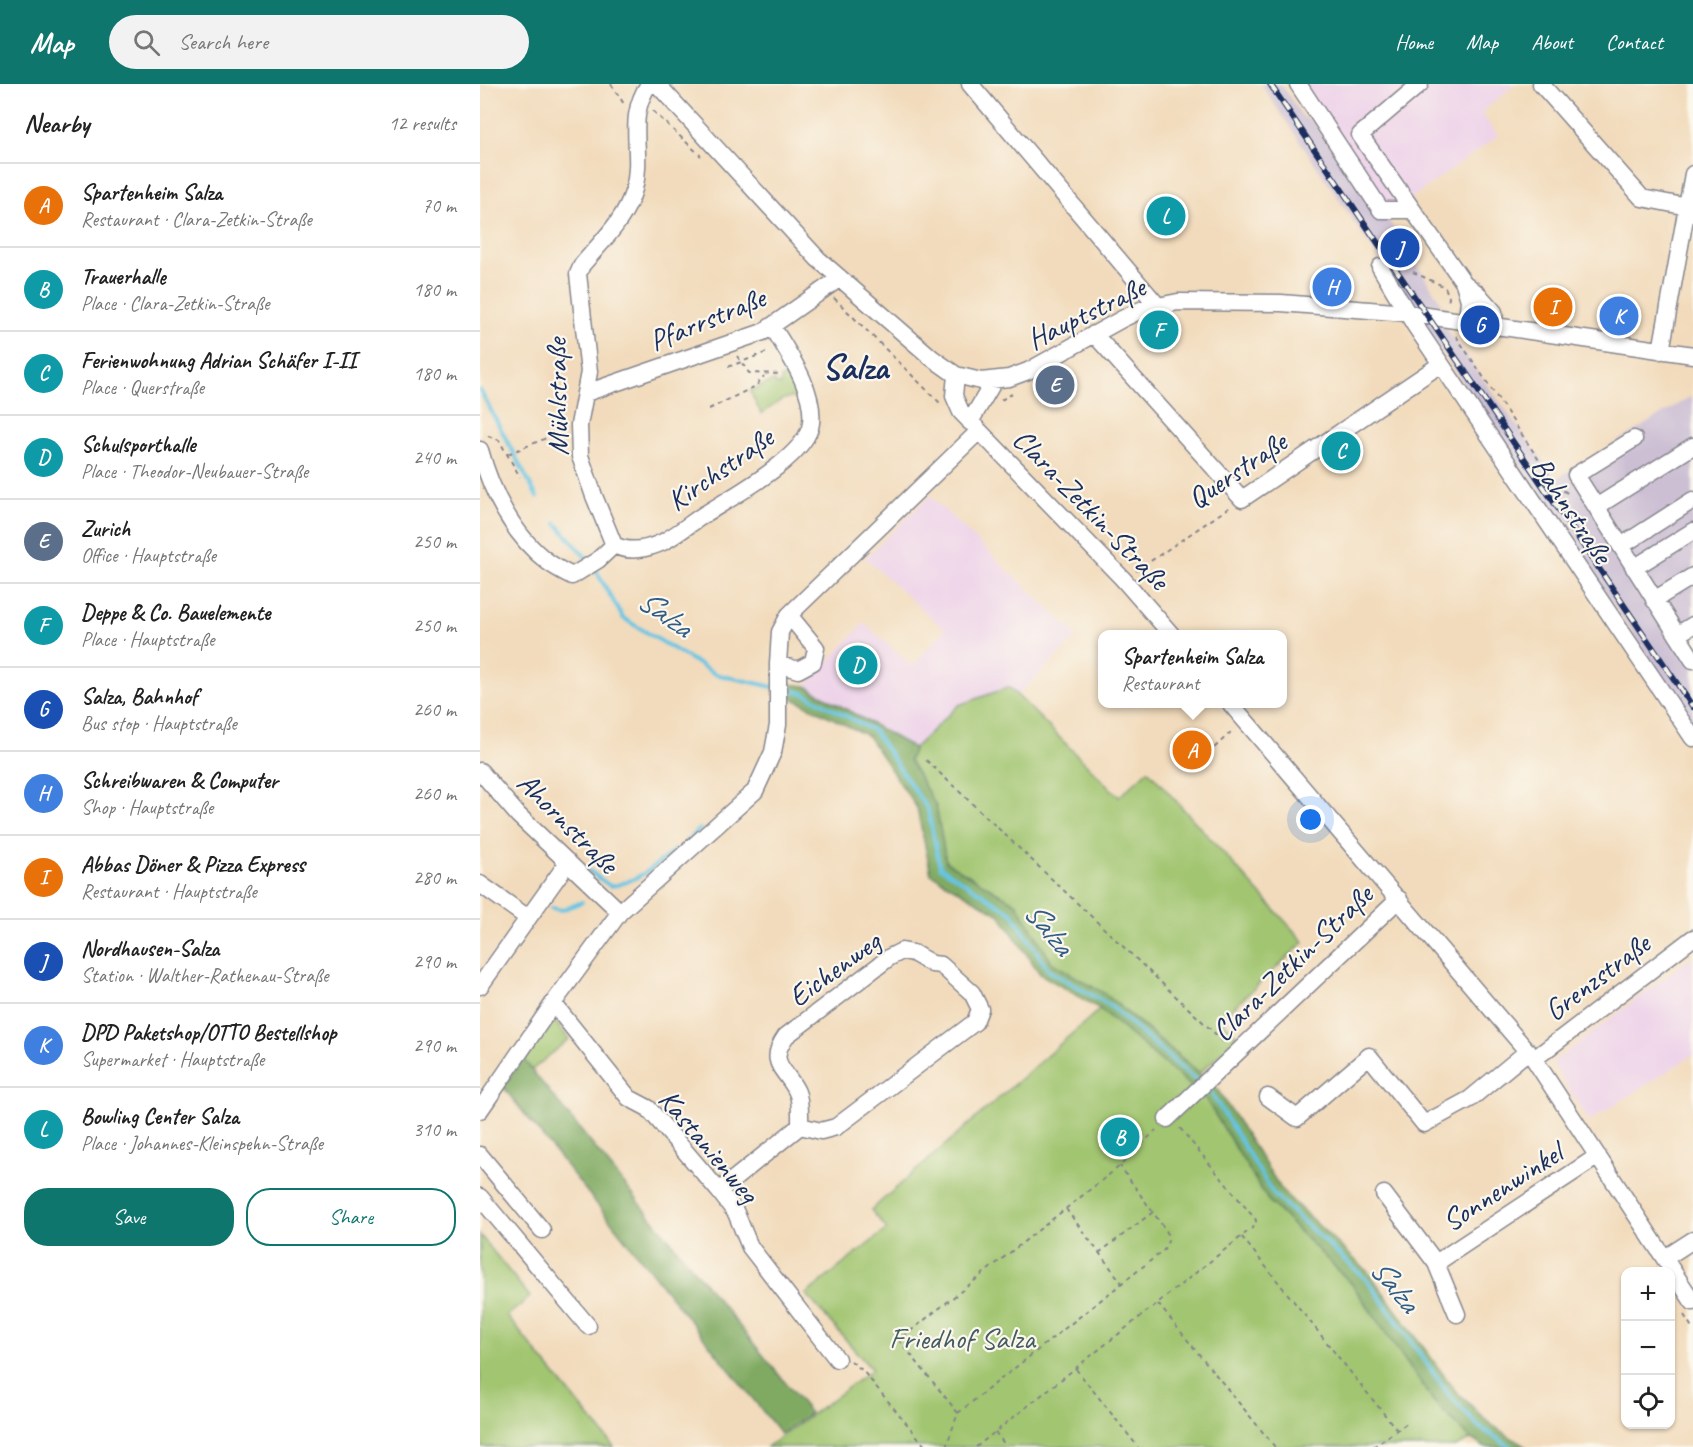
<!DOCTYPE html>
<meta charset="utf-8">
<style>
body{margin:0;font-family:Caveat,sans-serif;background:#f2f2f2;color:#222}
.controls{position:absolute;right:18px;bottom:18px;display:grid;overflow:hidden;border-radius:12px;box-shadow:0 2px 4px #0004}
.controls button{width:54px;height:54px;display:grid;place-items:center;padding:0;border:0;border-bottom:2px solid #e0e0e0;background:#fff;color:#222;font:30px sans-serif}
.you{position:absolute;left:831px;top:736px;width:21px;height:21px;margin:-15px;border:4px solid #fff;border-radius:50%;background:#1a73e8;box-shadow:0 0 0 9px #1a73e833}
.badge{display:grid;place-items:center;width:39px;height:39px;border-radius:50%;background:#0f766e;color:#fff;font-size:20px;font-weight:700}
.pin{position:absolute;translate:-50% -50%;border:3px solid #fff;box-shadow:0 2px 6px #0006}
.popup{position:absolute;left:618px;top:546px;width:189px;height:78px;box-sizing:border-box;display:grid;place-content:center;border-radius:12px;background:#fff;filter:drop-shadow(0 2px 4px #0005);font-size:20px;white-space:nowrap;color:#767676}
.popup b{font-size:22px;color:#222}
.popup::after{content:'';position:absolute;left:50%;top:100%;margin-left:-12px;border:12px solid transparent;border-top-color:#fff}
.list{margin:0;padding:0;list-style:none}
h2{display:flex;justify-content:space-between;align-items:center;height:78px;margin:0;padding:0 24px;font-size:26px}
h2 small{font-size:20px;font-weight:400;color:#767676}
.list li{display:grid;grid-template-columns:39px 1fr auto;gap:18px;align-items:center;box-sizing:border-box;height:84px;padding:0 24px;border-top:2px solid #e0e0e0}
.list b{display:block;font-size:22px;white-space:nowrap}
.list p{margin:0;font-size:20px;white-space:nowrap;color:#767676}
.list em{font-size:20px;font-style:normal;color:#767676}
.actions{display:flex;gap:12px;padding:18px 24px}
.actions a{flex:1;padding:14px 0;border:2px solid #0f766e;border-radius:24px;text-align:center;font-size:21px;color:#0f766e}
.actions .main{background:#0f766e;color:#fff}
.icon{flex:none;width:33px;height:33px;fill:none;stroke:currentColor;stroke-width:2;stroke-linecap:round;stroke-linejoin:round}
.map{position:relative;flex:none;width:1213px;height:1363px;overflow:hidden}
header{display:flex;align-items:center;gap:36px;box-sizing:border-box;height:84px;padding:0 30px;background:#0f766e;color:#fff}
header strong{font-size:28px}
nav{display:flex;gap:33px;margin-inline-start:auto;font-size:21px}
.search{width:420px;height:54px;background:#f2f2f2;display:flex;align-items:center;gap:15px;box-sizing:border-box;padding:0 21px;border-radius:33px;color:#767676;font-size:22px}
main{display:flex}
aside{flex:1;background:#fff}
.map>svg:first-child{display:block}
</style>
<header>
<strong>Map</strong>
<div class="search"><svg class="icon" aria-label="search" viewBox="0 0 24 24"><circle cx="10" cy="10" r="6"/><path d="M15 15l6 6"/></svg>Search here</div>
<nav><a>Home</a><a>Map</a><a>About</a><a>Contact</a></nav>
</header>
<main>
<aside>
<h2>Nearby<small>12 results</small></h2>
<ul class="list">
<li><span class="badge" style="background:#e8710a">A</span><div><b>Spartenheim Salza</b><p>Restaurant · Clara-Zetkin-Straße</p></div><em>70 m</em></li>
<li><span class="badge" style="background:#0f9aa8">B</span><div><b>Trauerhalle</b><p>Place · Clara-Zetkin-Straße</p></div><em>180 m</em></li>
<li><span class="badge" style="background:#0f9aa8">C</span><div><b>Ferienwohnung Adrian Schäfer I-II</b><p>Place · Querstraße</p></div><em>180 m</em></li>
<li><span class="badge" style="background:#0f9aa8">D</span><div><b>Schulsporthalle</b><p>Place · Theodor-Neubauer-Straße</p></div><em>240 m</em></li>
<li><span class="badge" style="background:#5c6f8a">E</span><div><b>Zurich</b><p>Office · Hauptstraße</p></div><em>250 m</em></li>
<li><span class="badge" style="background:#0f9aa8">F</span><div><b>Deppe &amp; Co. Bauelemente</b><p>Place · Hauptstraße</p></div><em>250 m</em></li>
<li><span class="badge" style="background:#1a4fb4">G</span><div><b>Salza, Bahnhof</b><p>Bus stop · Hauptstraße</p></div><em>260 m</em></li>
<li><span class="badge" style="background:#3f7fe0">H</span><div><b>Schreibwaren &amp; Computer</b><p>Shop · Hauptstraße</p></div><em>260 m</em></li>
<li><span class="badge" style="background:#e8710a">I</span><div><b>Abbas Döner &amp; Pizza Express</b><p>Restaurant · Hauptstraße</p></div><em>280 m</em></li>
<li><span class="badge" style="background:#1a4fb4">J</span><div><b>Nordhausen-Salza</b><p>Station · Walther-Rathenau-Straße</p></div><em>290 m</em></li>
<li><span class="badge" style="background:#3f7fe0">K</span><div><b>DPD Paketshop/OTTO Bestellshop</b><p>Supermarket · Hauptstraße</p></div><em>290 m</em></li>
<li><span class="badge" style="background:#0f9aa8">L</span><div><b>Bowling Center Salza</b><p>Place · Johannes-Kleinspehn-Straße</p></div><em>310 m</em></li>
</ul>
<div class="actions"><a class="main">Save</a><a>Share</a></div>
</aside>
<div class="map">
<svg width="1213" height="1363" viewBox="0 0 1213 1363">
<rect width="100%" height="100%" fill="#fbf7ec"/>
<filter id="ink" filterUnits="userSpaceOnUse"><feTurbulence type="fractalNoise" baseFrequency=".0167" numOctaves="2"/><feDisplacementMap in="SourceGraphic" scale="12" xChannelSelector="R" yChannelSelector="G"/><feConvolveMatrix kernelMatrix="1 2 1 2 8 2 1 2 1" color-interpolation-filters="sRGB"/></filter>
<filter id="wash" filterUnits="userSpaceOnUse"><feTurbulence type="fractalNoise" baseFrequency=".008" numOctaves="4" result="noise"/><feDisplacementMap in="SourceGraphic" scale="24" xChannelSelector="R" yChannelSelector="G"/><feGaussianBlur stdDeviation="1.35" result="paint"/><feColorMatrix in="noise" values="0 0 0 0 0 0 0 0 0 0 0 0 0 0 0 0 0 1.4 0 .05"/><feComposite in="paint" operator="in"/></filter>
<g filter="url(#wash)">
<rect width="100%" height="100%" fill="#f2dbbc"/>
<path fill="#edd1e9" d="M821 0H924L933 13 948 0H1035L1001 29 1018 52 906 132Z
M450 412 597 552 538 611 529 603 479 621 434 664 326 602 384 539 432 582 465 546 385 474Z
M1213 872V971L1109 1037 1072 979Z"/>
<path fill="#ccbfd4" d="M781 0H801L822 32 833 38 906 132 962 220H948L1076 395 1210 313 1213 317V639Z"/>
<path fill="#a1c56f" stroke="#5e7a66" stroke-width="1.5" d="M310 291 318 313 303 315 281 330 270 307 295 296V300L301 301V294Z
M529 603 639 713 668 686 824 858 741 935 758 953 720 989 625 910 572 879 537 820 466 778 456 722 429 676 434 664 479 621Z
M620 925 725 1014 788 1116 872 1200 954 1318 991 1355 976 1363H287L392 1286 326 1210 407 1145 391 1126Z
M71 933 89 955 52 986 42 974Z
M0 1151 50 1213 27 1232 134 1363H0Z"/>
<path fill="#80aa62" stroke="#4e6c60" stroke-width="1.5" d="M308 600 326 602 434 664 429 676 456 722 466 778 537 820 572 879 625 910 737 1005 803 1108 889 1189 974 1305 1010 1340 1046 1363H1004L991 1355 954 1318 872 1200 788 1116 725 1014 620 925 560 890 520 831 451 790 437 724 388 652 308 612Z
M42 974 330 1329 301 1350 23 1003Z"/>
<g fill="none" stroke-linecap="round" stroke-linejoin="round">
<path stroke="#65c4e3" stroke-width="4" d="M0 306 57 413
M76 439 109 477
M114 483 143 534 235 590 293 603
M304 605 323 609 394 647 448 726 460 783 532 829 568 886 629 921 718 998
M206 758 220 745
M108 786 130 802C154 800 177 781 195 766
M71 824 82 826 102 818
M726 1005 731 1009 794 1111 889 1198 969 1311 999 1343 1031 1363"/>
</g>
</g>
<g filter="url(#ink)">
<g fill="none" stroke-linecap="round" stroke-linejoin="round">
<g stroke="#86858d" stroke-width="19">
<path id="minor" d="M177 0 338 175 452 274 476 291 501 297 529 294 548 287 642 235 663 225 698 218 801 219 927 229 1213 271
M490 0 677 221
M818 0 901 126H932
M940 0 880 51 984 199 998 210 1014 228 1015 243
M1061 0 1162 114 1213 124
M900 183 934 240 1213 654
M984 199 989 216 987 238
M614 250 762 415 961 280
M1181 267 1213 90
M476 291 474 312 481 328 643 495 691 550
M106 309 283 248 360 194
M490 338 514 297
M1154 355 1096 391 1213 576
M0 366C11 407 33 452 68 478 75 483 84 488 92 492L118 476 134 461
M1116 423 1213 362
M134 461 114 412 100 372 99 341 109 288 98 190 102 181C122 157 146 135 154 105 164 67 145 35 169 0
M134 461C149 469 168 465 183 458 198 450 211 439 225 430 252 413 328 372 331 339 335 306 308 269 292 242
M1141 462 1213 416
M1154 484 1213 447
M1174 516 1213 492
M1197 551 1213 541
M298 580 318 586 333 578 336 564 309 531
M751 620 1054 975 1213 1218
M0 687 38 731 140 828
M0 800 48 834
M422 867 433 869 452 880 461 881 492 909 500 925 495 938 356 1043 341 1047 320 1042C320 1031 321 1017 317 1008 306 984 286 980 306 952L410 873Z
M0 902 88 778
M73 919 149 1014 168 1024 239 1107 256 1129 270 1163 357 1275
M1054 975 1213 854
M788 1013 817 1034 889 972 944 1040 990 1015 1048 967
M0 1026 77 914 140 828 275 707 293 668 298 641V580L300 548 309 531 499 347
M687 1035 919 815
M0 1071 62 1146
M239 1107 320 1042
M904 1110 956 1179 1118 1072
M0 1113 108 1242
M1185 1174 1213 1156
M956 1179 977 1230"/>
</g>
<path stroke="#86858d" stroke-width="2" stroke-dasharray="4.5 4.5" stroke-linecap="butt" d="M131 0 144 20
M173 27 221 72
M933 188 965 203 969 213 968 220
M354 214 461 320
M976 252 1077 403 1089 410
M257 272 269 289 302 290
M248 283 290 267
M521 316 532 310
M229 325 276 302 284 292
M8 352 19 356 40 393
M28 370 83 347
M656 487 750 423
M728 662 732 666 754 645
M446 676 745 959
M586 1125 642 1199
M762 1153 917 1346
M619 1169 673 1128
M678 1220 795 1363
M1204 1231 1213 1245
M371 1277 383 1287 446 1363
M596 1285 658 1363
M478 1329 419 1256 640 1082 676 1046
M515 1348 527 1363
M466 1363 478 1329 684 1166 688 1157 687 1148 640 1082
M496 1363 776 1141V1136L699 1043
M893 1363 926 1340"/>
<use href="#minor" stroke="#fff" stroke-width="16"/>
<g stroke="#1b2f5e" stroke-width="6">
<path id="rail" d="M790 0 1213 623"/>
</g>
<use href="#rail" stroke="#fbf7ec" stroke-width="4" stroke-dasharray="11" stroke-linecap="butt"/>
</g>
</g>
<g text-anchor="middle" dominant-baseline="central" stroke-width="4.5" stroke-linejoin="round" paint-order="stroke">
<g font-size="30" fill="#1b2f5e" stroke="#fbf7ec">
<text transform="translate(606 229) rotate(-26)">Hauptstraße</text>
<text transform="translate(227 235) rotate(-22)">Pfarrstraße</text>
<text transform="translate(77 313) rotate(-91)">Mühlstraße</text>
<text transform="translate(240 385) rotate(-35)">Kirchstraße</text>
<text transform="translate(757 386) rotate(-34)">Querstraße</text>
<text transform="translate(611 425) rotate(46)">Clara-Zetkin-Straße</text>
<text transform="translate(1092 426) rotate(56)">Bahnstraße</text>
<text transform="translate(88 739) rotate(45)">Ahornstraße</text>
<text transform="translate(812 879) rotate(-44)">Clara-Zetkin-Straße</text>
<text transform="translate(354 885) rotate(-36)">Eichenweg</text>
<text transform="translate(1117 893) rotate(-37)">Grenzstraße</text>
<text transform="translate(229 1062) rotate(50)">Kastanienweg</text>
<text transform="translate(1022 1103) rotate(-33)">Sonnenwinkel</text>
</g>
<g font-size="30" fill="#435c63" stroke="#fbf7ec">
<text x="482" y="1254">Friedhof Salza</text>
</g>
<g font-size="32" font-style="italic" fill="#315c86" stroke="#fbf7ec">
<text transform="translate(185 529) rotate(36)">Salza</text>
<text transform="translate(569 844) rotate(51)">Salza</text>
<text transform="translate(915 1201) rotate(51)">Salza</text>
</g>
<g font-size="36" font-weight="bold" fill="#1b2f5e" stroke="#fbf7ec">
<text x="375" y="283">Salza</text>
</g>
</g>
</svg>
<div class="controls">
<button>+</button>
<button>−</button>
<button><svg class="icon" aria-label="locate" viewBox="0 0 24 24"><circle cx="12" cy="12" r="6"/><path d="M12 2v4M12 18v4M2 12h4M18 12h4"/></svg></button>
</div>
<div class="you"></div>
<div class="pin badge" style="left:712px;top:666px;background:#e8710a">A</div>
<div class="popup"><b>Spartenheim Salza</b>Restaurant</div>
<div class="pin badge" style="left:640px;top:1053px;background:#0f9aa8">B</div>
<div class="pin badge" style="left:861px;top:367px;background:#0f9aa8">C</div>
<div class="pin badge" style="left:378px;top:581px;background:#0f9aa8">D</div>
<div class="pin badge" style="left:575px;top:301px;background:#5c6f8a">E</div>
<div class="pin badge" style="left:679px;top:246px;background:#0f9aa8">F</div>
<div class="pin badge" style="left:1000px;top:241px;background:#1a4fb4">G</div>
<div class="pin badge" style="left:852px;top:203px;background:#3f7fe0">H</div>
<div class="pin badge" style="left:1073px;top:223px;background:#e8710a">I</div>
<div class="pin badge" style="left:920px;top:164px;background:#1a4fb4">J</div>
<div class="pin badge" style="left:1139px;top:232px;background:#3f7fe0">K</div>
<div class="pin badge" style="left:686px;top:132px;background:#0f9aa8">L</div>
</div>
</main>
